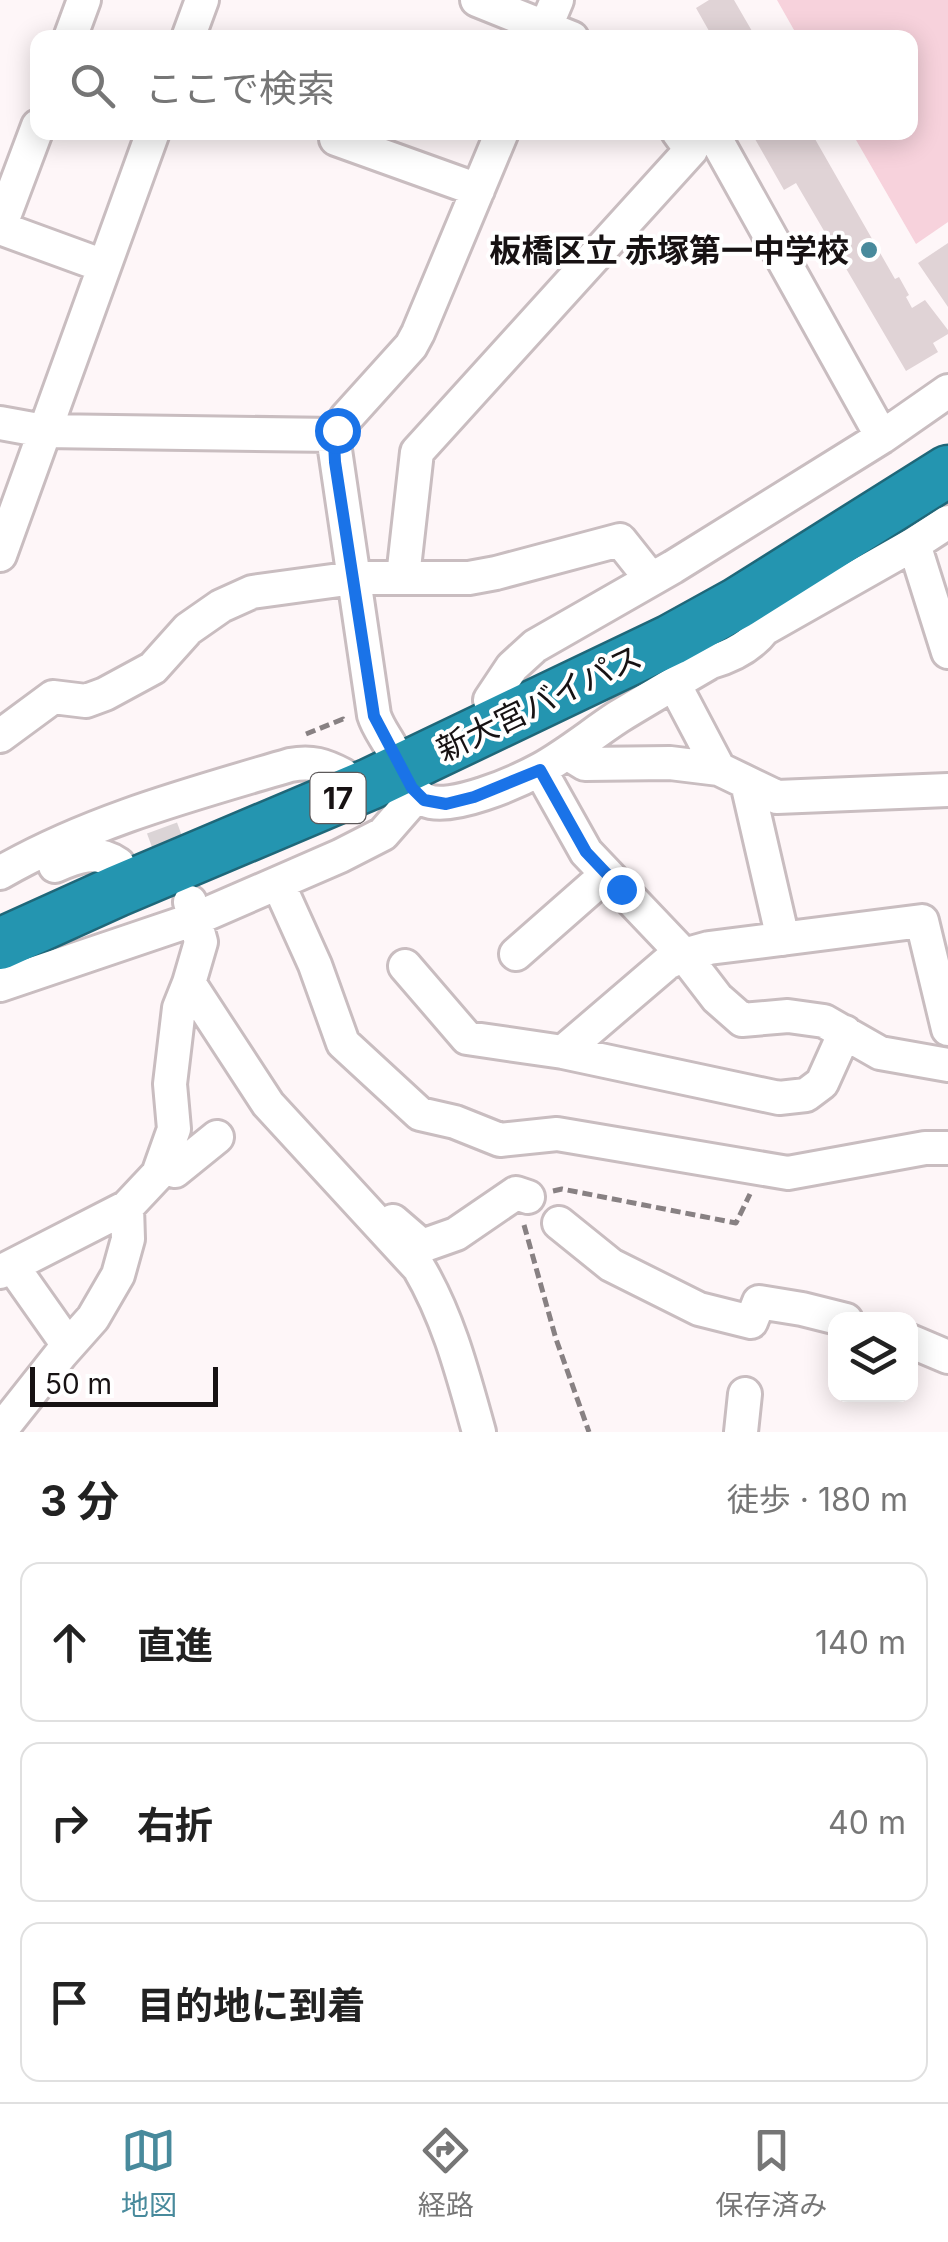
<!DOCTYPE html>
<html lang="ja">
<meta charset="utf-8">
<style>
body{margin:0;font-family:Inter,"Noto Sans JP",sans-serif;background:#f2f2f2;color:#222}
.controls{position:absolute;right:30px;bottom:30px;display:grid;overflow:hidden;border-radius:20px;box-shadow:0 5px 25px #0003}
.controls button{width:90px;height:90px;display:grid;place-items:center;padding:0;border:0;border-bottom:2px solid #e0e0e0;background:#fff;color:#222;font:50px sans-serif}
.scale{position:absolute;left:30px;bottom:25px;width:188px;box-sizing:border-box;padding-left:10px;border:5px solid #171213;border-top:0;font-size:28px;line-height:35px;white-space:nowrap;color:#171213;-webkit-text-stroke:8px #fff;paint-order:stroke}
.stop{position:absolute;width:30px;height:30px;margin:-22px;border:8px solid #1a73e8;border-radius:50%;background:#fff}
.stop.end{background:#1a73e8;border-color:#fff;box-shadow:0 2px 10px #0008}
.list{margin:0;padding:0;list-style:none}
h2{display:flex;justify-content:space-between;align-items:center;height:130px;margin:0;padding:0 40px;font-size:42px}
h2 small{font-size:32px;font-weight:400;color:#767676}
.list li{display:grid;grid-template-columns:65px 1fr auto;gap:30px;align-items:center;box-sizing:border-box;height:160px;margin:0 20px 20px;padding:0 20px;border:2px solid #e0e0e0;border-radius:20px}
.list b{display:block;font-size:38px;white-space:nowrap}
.list em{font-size:32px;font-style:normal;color:#767676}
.icon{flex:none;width:55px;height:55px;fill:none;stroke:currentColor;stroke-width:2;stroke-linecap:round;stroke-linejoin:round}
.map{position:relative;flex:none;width:948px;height:1432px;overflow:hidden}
.search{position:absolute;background:#fff;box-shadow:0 5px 25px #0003;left:30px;right:30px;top:30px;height:110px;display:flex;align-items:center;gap:25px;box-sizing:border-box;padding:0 35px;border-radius:20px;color:#767676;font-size:38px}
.sheet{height:670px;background:#fff}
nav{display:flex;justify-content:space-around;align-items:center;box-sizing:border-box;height:140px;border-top:2px solid #e0e0e0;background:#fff;font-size:28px;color:#767676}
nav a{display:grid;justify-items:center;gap:5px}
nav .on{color:#488a9c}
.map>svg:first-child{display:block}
</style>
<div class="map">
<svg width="948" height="1432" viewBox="0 0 948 1432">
<rect width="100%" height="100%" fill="#fef6f8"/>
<path fill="#f7d2dc" d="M777 0H948V222L916 244 852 133 910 132V38L798 37Z"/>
<path fill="#e0d3d6" d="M709 0H734L756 38H713L696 8Z
M751 132H811L895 279 899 277 909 295 906 297 912 308 925 300 948 330V334L933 343 938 352 906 371 796 183 784 190Z
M948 243V307L918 263Z"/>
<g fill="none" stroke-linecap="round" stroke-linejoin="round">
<path stroke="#dbd4d6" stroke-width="32" stroke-dasharray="32 16" stroke-linecap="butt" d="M162 828 183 885"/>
<g stroke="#c9bdc0" stroke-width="38">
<path id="minor" d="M477 0 572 38
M70 38 84 0
M188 38 202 0
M541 38 557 0
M502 132 418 333 411 346 346 418 337 431 334 443 374 715C378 728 386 737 392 749 402 766 406 791 425 800 450 812 517 782 541 769 568 754 592 734 618 717 649 698 680 680 711 662 732 656 751 646 764 629L914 544 948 522
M712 132 882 437
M336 139 478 190
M0 227 38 126
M0 228 104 266
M0 423 44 431 336 435
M914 544 948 652
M0 555 153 132
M403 577 417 452 691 150 678 132
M681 697 719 769
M490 700 512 667 535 646 673 567 882 437 948 391
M0 736 53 697 86 701 105 694 153 668 188 629 221 606 252 592 354 578H469L496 573 620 540 651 579
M567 753 585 764 670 763 719 769 777 797 948 790
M540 770 586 852 684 955 717 998 742 1020 788 1016 824 1021 880 1053 948 1065
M747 783 783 939
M55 866C77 856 96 849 118 864
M0 873C90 821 192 794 290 765 312 761 324 765 343 775
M278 883 315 965 343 1043 420 1114 455 1122 500 1140 557 1134 788 1173 925 1148H948
M516 954 607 874
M405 966 467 1038 563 1052 779 1098 806 1095 822 1083 845 1032
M189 983 268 1104 419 1268C449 1319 463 1375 479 1432
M0 985 195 919 340 856 383 834 417 795
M563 1052 667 963 684 955 709 948 922 921 948 1029
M175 1171 217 1137
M393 1221 422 1246 456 1234 516 1193 528 1197
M559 1223 611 1265 699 1309 751 1322 759 1302 802 1309 846 1320
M13 1267 68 1345
M0 1272 127 1207 158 1174 174 1129 170 1084 179 1008 189 983 201 942 190 902
M910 1341 948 1357
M0 1431 61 1354 93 1318 118 1275 128 1239 127 1207
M741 1432 745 1394"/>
</g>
<g stroke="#1f6779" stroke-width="55">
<path id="highway" d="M0 944 117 891 370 784 671 640 738 603 948 471"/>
</g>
<path stroke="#888183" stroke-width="5" stroke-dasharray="10 5" stroke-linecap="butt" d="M306 734 343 719 345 723
M553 1191 562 1189 736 1223 750 1194
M524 1225 556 1339 589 1432"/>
<use href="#minor" stroke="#fff" stroke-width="32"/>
<use href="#highway" stroke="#2495b0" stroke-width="50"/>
</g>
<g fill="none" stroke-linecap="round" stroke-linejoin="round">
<path stroke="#1a73e8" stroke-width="12" d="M337 430 334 442 335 462 374 716 412 788 424 800 446 804 474 797 540 770 586 852 621 889"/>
</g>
<circle fill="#488a9c" stroke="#fff" stroke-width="4" cx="869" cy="250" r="10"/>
<g text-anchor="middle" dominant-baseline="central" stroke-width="8" stroke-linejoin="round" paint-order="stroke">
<rect fill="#fff" stroke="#5d595a" stroke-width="2.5" x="310.5" y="773" width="55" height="50" rx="8"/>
<g font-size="30" font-weight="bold" fill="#171213">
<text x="338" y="798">17</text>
</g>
<g font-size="32" font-weight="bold" fill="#171213" stroke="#fff" text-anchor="end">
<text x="849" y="250">板橋区立 赤塚第一中学校</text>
</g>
<g font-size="32" fill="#171213" stroke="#fff">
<text transform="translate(539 703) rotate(-26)">新大宮バイパス</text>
</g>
</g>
</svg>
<div class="controls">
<button><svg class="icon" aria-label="layers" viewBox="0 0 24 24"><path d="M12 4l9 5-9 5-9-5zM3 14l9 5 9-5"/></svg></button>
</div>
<div class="scale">50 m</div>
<div class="stop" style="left:337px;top:430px"></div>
<div class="stop end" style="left:621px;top:889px"></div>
<div class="search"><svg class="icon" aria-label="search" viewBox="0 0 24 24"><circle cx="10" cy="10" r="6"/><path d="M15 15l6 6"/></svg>ここで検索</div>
</div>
<section class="sheet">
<h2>3 分<small>徒歩 · 180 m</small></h2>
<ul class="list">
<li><svg class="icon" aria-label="ahead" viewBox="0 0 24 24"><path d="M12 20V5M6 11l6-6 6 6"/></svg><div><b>直進</b></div><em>140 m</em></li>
<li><svg class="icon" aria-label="right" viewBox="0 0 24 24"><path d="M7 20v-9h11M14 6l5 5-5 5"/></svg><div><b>右折</b></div><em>40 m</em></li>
<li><svg class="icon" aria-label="arrive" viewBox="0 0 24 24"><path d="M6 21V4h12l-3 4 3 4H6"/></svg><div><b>目的地に到着</b></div></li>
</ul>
</section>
<nav>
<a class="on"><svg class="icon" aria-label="map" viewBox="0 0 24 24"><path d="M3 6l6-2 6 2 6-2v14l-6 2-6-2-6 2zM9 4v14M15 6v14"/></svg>地図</a>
<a><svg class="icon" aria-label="directions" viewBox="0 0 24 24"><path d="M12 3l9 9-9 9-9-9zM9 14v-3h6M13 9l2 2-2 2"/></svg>経路</a>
<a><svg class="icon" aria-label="saved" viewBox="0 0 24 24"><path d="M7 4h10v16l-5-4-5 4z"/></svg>保存済み</a>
</nav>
